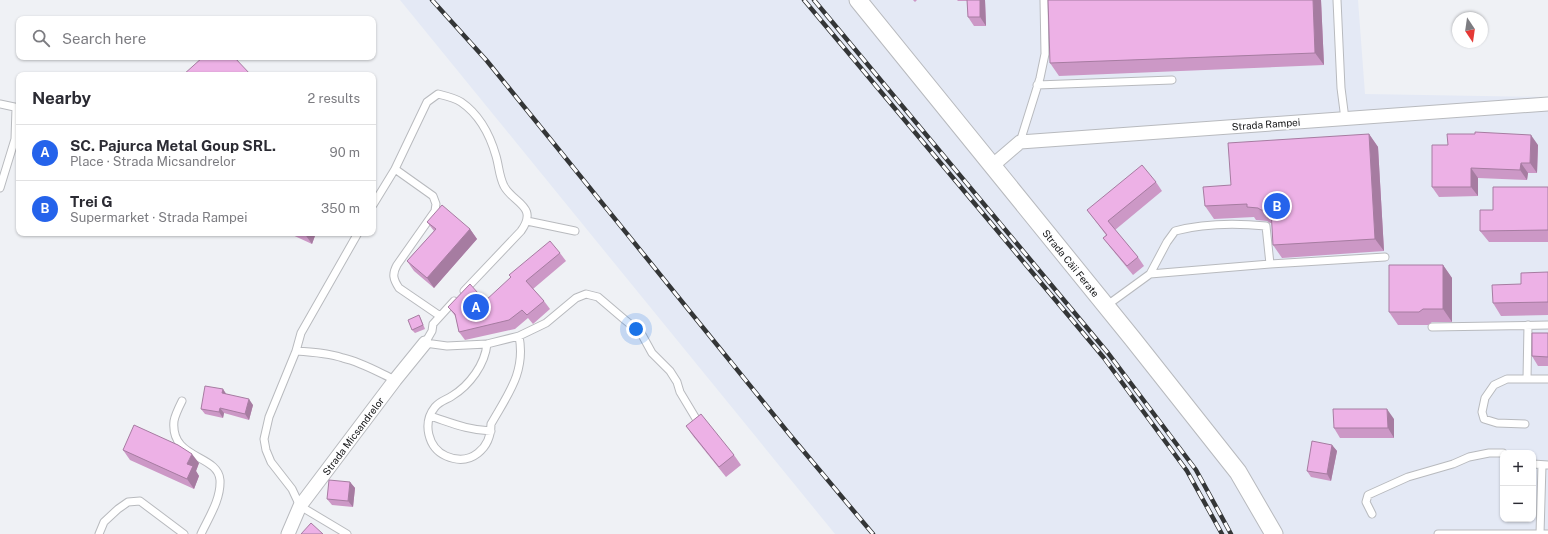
<!DOCTYPE html>
<meta charset="utf-8">
<style>
body{margin:0;font-family:"Public Sans",sans-serif;background:#f2f2f3;color:#2b2b33}
.controls{position:absolute;right:12px;bottom:12px;display:grid;overflow:hidden;border-radius:8px;box-shadow:0 1px 3px #0004}
.controls button{width:36px;height:36px;display:grid;place-items:center;padding:0;border:0;border-bottom:1px solid #e1e1e2;background:#fff;color:#2b2b33;font:20px sans-serif}
.compass{position:absolute;left:1452px;top:12px;width:36px;height:36px;border-radius:50%;background:#fff;box-shadow:0 1px 3px #0004;rotate:167deg}
.you{position:absolute;left:636px;top:329px;width:14px;height:14px;margin:-10px;border:3px solid #fff;border-radius:50%;background:#1a73e8;box-shadow:0 0 0 6px #1a73e833}
.badge{display:grid;place-items:center;width:26px;height:26px;border-radius:50%;background:#2563eb;color:#fff;font-size:13px;font-weight:700}
.pin{position:absolute;translate:-50% -50%;border:2px solid #fff;box-shadow:0 1px 4px #0006}
.list{margin:0;padding:0;list-style:none}
h2{display:flex;justify-content:space-between;align-items:center;height:52px;margin:0;padding:0 16px;font-size:17px}
h2 small{font-size:13px;font-weight:400;color:#7c7c81}
.list li{display:grid;grid-template-columns:26px 1fr auto;gap:12px;align-items:center;box-sizing:border-box;height:56px;padding:0 16px;border-top:1px solid #e1e1e2}
.list b{display:block;font-size:15px;white-space:nowrap}
.list p{margin:0;font-size:13px;white-space:nowrap;color:#7c7c81}
.list em{font-size:13px;font-style:normal;color:#7c7c81}
.icon{flex:none;width:22px;height:22px;fill:none;stroke:currentColor;stroke-width:2;stroke-linecap:round;stroke-linejoin:round}
.map{position:relative;flex:none;width:1548px;height:534px;overflow:hidden}
.search{position:absolute;background:#fff;box-shadow:0 1px 3px #0004;left:16px;top:16px;width:360px;height:44px;display:flex;align-items:center;gap:10px;box-sizing:border-box;padding:0 14px;border-radius:8px;color:#7c7c81;font-size:15px}
.panel{position:absolute;background:#fff;box-shadow:0 1px 3px #0004;left:16px;top:72px;width:360px;height:164px;border-radius:8px}
.map>svg:first-child{display:block}
</style>
<div class="map">
<svg width="1548" height="534" viewBox="0 0 1548 534">
<rect width="100%" height="100%" fill="#eff1f5"/>
<path fill="#e4e9f5" fill-rule="evenodd" d="M400 0H1358L1365 94 1548 97V534H835ZM1503 453H1533V519H1503Z"/>
<g fill="none" stroke-linecap="round" stroke-linejoin="round">
<g stroke="#b8babe" stroke-width="9">
<path id="service" d="M1337 0 1341 88 1345 119
M1037 85 1172 80
M0 104 19 108
M1020 142 1040 78 1045 54 1044 0
M395 169 427 102 438 94C446 96 455 98 461 102 480 115 490 135 496 156 499 166 499 176 504 186 513 203 539 206 521 231L464 291
M0 188 15 139 16 108
M373 205 395 169 433 196 436 204 435 211 397 265C392 274 393 279 399 288L440 316
M527 221 575 231
M358 233 301 333 296 351C312 352 328 353 343 358 361 362 378 372 395 380
M1150 274 1270 264 1385 257
M454 301 433 324 432 331 425 343 447 346 487 344 519 336 546 323 576 298 586 294 598 297 625 320 641 333 652 353 670 371 677 382 680 392 698 422
M1106 306 1150 274 1167 242 1175 231C1205 223 1235 223 1266 226L1270 264
M1432 327 1548 325
M487 344C485 364 470 385 452 396 446 400 440 401 435 407 422 423 428 448 446 456 471 467 491 448 491 424 508 394 526 372 519 336
M296 351 269 417 264 439 266 450 271 462 292 489 300 506 347 534
M1527 379 1528 325
M182 401C179 407 175 415 174 421 170 460 218 454 220 480 221 499 209 517 201 534
M430 416C452 423 467 430 491 431
M1525 424 1497 423 1484 419 1482 412 1485 398 1494 385 1507 379H1548
M1533 464 1548 465
M1372 514 1366 502 1368 495 1408 477 1453 464 1469 457 1489 453H1503
M99 534 104 522 118 509 128 502 140 501 184 534
M1438 534H1548
M1540 534 1542 465"/>
</g>
<g stroke="#b8babe" stroke-width="15">
<path id="minor" d="M992 166 1020 142 1548 104
M288 534 300 506 395 380 425 343"/>
</g>
<g stroke="#b8babe" stroke-width="19">
<path id="tertiary" d="M858 0 1132 338 1238 472 1274 534"/>
</g>
<use href="#service" stroke="#fff" stroke-width="7"/>
<use href="#minor" stroke="#fff" stroke-width="13"/>
<use href="#tertiary" stroke="#fff" stroke-width="17"/>
<g stroke="#343637" stroke-width="4.5">
<path id="rail" d="M432 0 487 61 790 435 873 534
M804 0 1104 358 1187 471 1222 534
M814 0 1108 353 1196 470 1231 534"/>
</g>
<use href="#rail" stroke="#fefeff" stroke-width="3" stroke-dasharray="9" stroke-linecap="butt"/>
</g>
<path fill="#cc98c6" d="M913 0H917L915 2Z
M957 0H985L986 26H974L968 17 967 1H958Z
M1321 0 1324 65 1059 76 1050 63Z
M1369 134 1378 147 1384 251 1282 258 1273 245 1272 223H1270L1267 221 1256 220 1254 217 1214 219 1205 206 1231 185Z
M1448 145H1538L1537 173H1528L1527 180 1478 178V196L1439 197 1432 187Z
M1156 182 1162 191 1115 230 1138 257 1144 266 1133 275 1110 247 1103 238 1106 235 1094 219 1087 210Z
M1548 187V242H1489L1480 231 1493 210Z
M427 222 470 229 477 239 434 288 414 271 407 261 434 231Z
M288 233H316L312 244Z
M560 253 566 261 533 289 544 301 550 309 533 324 528 318 515 329 465 340 459 332 456 317 448 307 485 301Z
M1443 265 1452 278V322H1432L1428 325H1398L1389 312Z
M1548 272V315L1501 316 1493 303 1521 284Z
M419 315 421 319 425 329 415 333 412 330Z
M1548 333V366H1538L1532 356Z
M227 394 253 405 249 420 224 413 223 418 205 414 201 409Z
M1394 419V438H1340L1334 428Z
M686 426 734 455 741 465 726 477 693 436Z
M1332 445 1337 451 1331 481 1311 477 1307 471Z
M123 450 199 463 196 471 199 476 194 489 130 460Z
M350 482 355 488 353 507 332 505 327 499Z"/>
<path fill="#a67ca1" d="M980 0H985L986 26 980 17Z
M1313 0H1321L1324 65 1315 53Z
M1369 134 1378 147 1384 251 1375 239Z
M1531 135 1538 145 1537 173 1530 163Z
M1521 163 1528 173 1527 180 1520 170Z
M1471 168 1478 178V196L1471 187Z
M470 229 477 239 434 288 427 278Z
M304 233H316L312 244Z
M1443 265 1452 278V322L1443 309Z
M223 389 227 395 222 393Z
M249 399 253 405 249 420 245 414Z
M220 408 224 413 223 418 219 412Z
M1387 409 1394 419V438L1388 428Z
M1332 445 1337 451 1331 481 1327 474Z
M192 454 199 463 196 471 199 476 194 489 187 479V464Z
M350 482 355 488 353 507 348 501Z"/>
<path fill="#edb1e6" stroke="#a67ca1" d="M967 0H980V17H968Z
M1048 0H1313L1315 53 1050 63Z
M203 57H234L251 75H183Z
M1475 132 1531 135 1530 163H1521L1520 170 1471 168V187H1432V145H1448L1447 134H1475Z
M1369 134 1375 239 1273 245 1271 210H1261L1258 208 1247 207V204L1205 206 1203 187 1231 185 1228 143Z
M1142 165 1156 182 1108 221 1138 257 1127 266 1103 238 1107 235 1087 210Z
M1493 187H1548V230L1480 231V210H1493Z
M442 205 470 229 427 278 407 261 436 229 427 222Z
M550 241 560 253 526 281 544 301 527 315 522 310 509 320 459 332 455 314 448 307 470 284 485 301 511 277 509 275Z
M1389 265H1443V309H1423L1419 312H1389Z
M1548 272V302L1493 303 1492 285 1521 284V273Z
M419 315 423 325 412 330 408 320Z
M1532 333H1548V357L1532 356Z
M205 386 223 389 222 393 249 399 245 414 220 408 219 412 201 409Z
M1333 409H1387L1388 428H1334Z
M701 414 734 455 719 467 686 426Z
M134 425 178 445 192 454 187 464 193 466 187 479 123 450Z
M1312 441 1332 445 1327 474 1307 471Z
M329 480 350 482 348 501 327 499Z
M311 523 323 534H301Z"/>
<g text-anchor="middle" dominant-baseline="central" stroke-width="3.5" stroke-linejoin="round" paint-order="stroke">
<g font-size="10" fill="#121314" stroke="#fefeff">
<text transform="translate(1266 124) rotate(-4)">Strada Rampei</text>
<text transform="translate(1071 263) rotate(51)">Strada Căii Ferate</text>
<text transform="translate(353 436) rotate(-53)">Strada Micsandrelor</text>
</g>
</g>
</svg>
<div class="controls">
<button>+</button>
<button>−</button>
</div>
<svg class="compass" viewBox="-18 -18 36 36"><path d="M0-13l5 13h-10z" fill="#e53935"/><path d="M0 13l5-13h-10z" fill="#7c7c81"/></svg>
<div class="you"></div>
<div class="pin badge" style="left:476px;top:307px">A</div>
<div class="pin badge" style="left:1277px;top:206px">B</div>
<div class="search"><svg class="icon" aria-label="search" viewBox="0 0 24 24"><circle cx="10" cy="10" r="6"/><path d="M15 15l6 6"/></svg>Search here</div>
<section class="panel">
<h2>Nearby<small>2 results</small></h2>
<ul class="list">
<li><span class="badge">A</span><div><b>SC. Pajurca Metal Goup SRL.</b><p>Place · Strada Micsandrelor</p></div><em>90 m</em></li>
<li><span class="badge">B</span><div><b>Trei G</b><p>Supermarket · Strada Rampei</p></div><em>350 m</em></li>
</ul>
</section>
</div>
